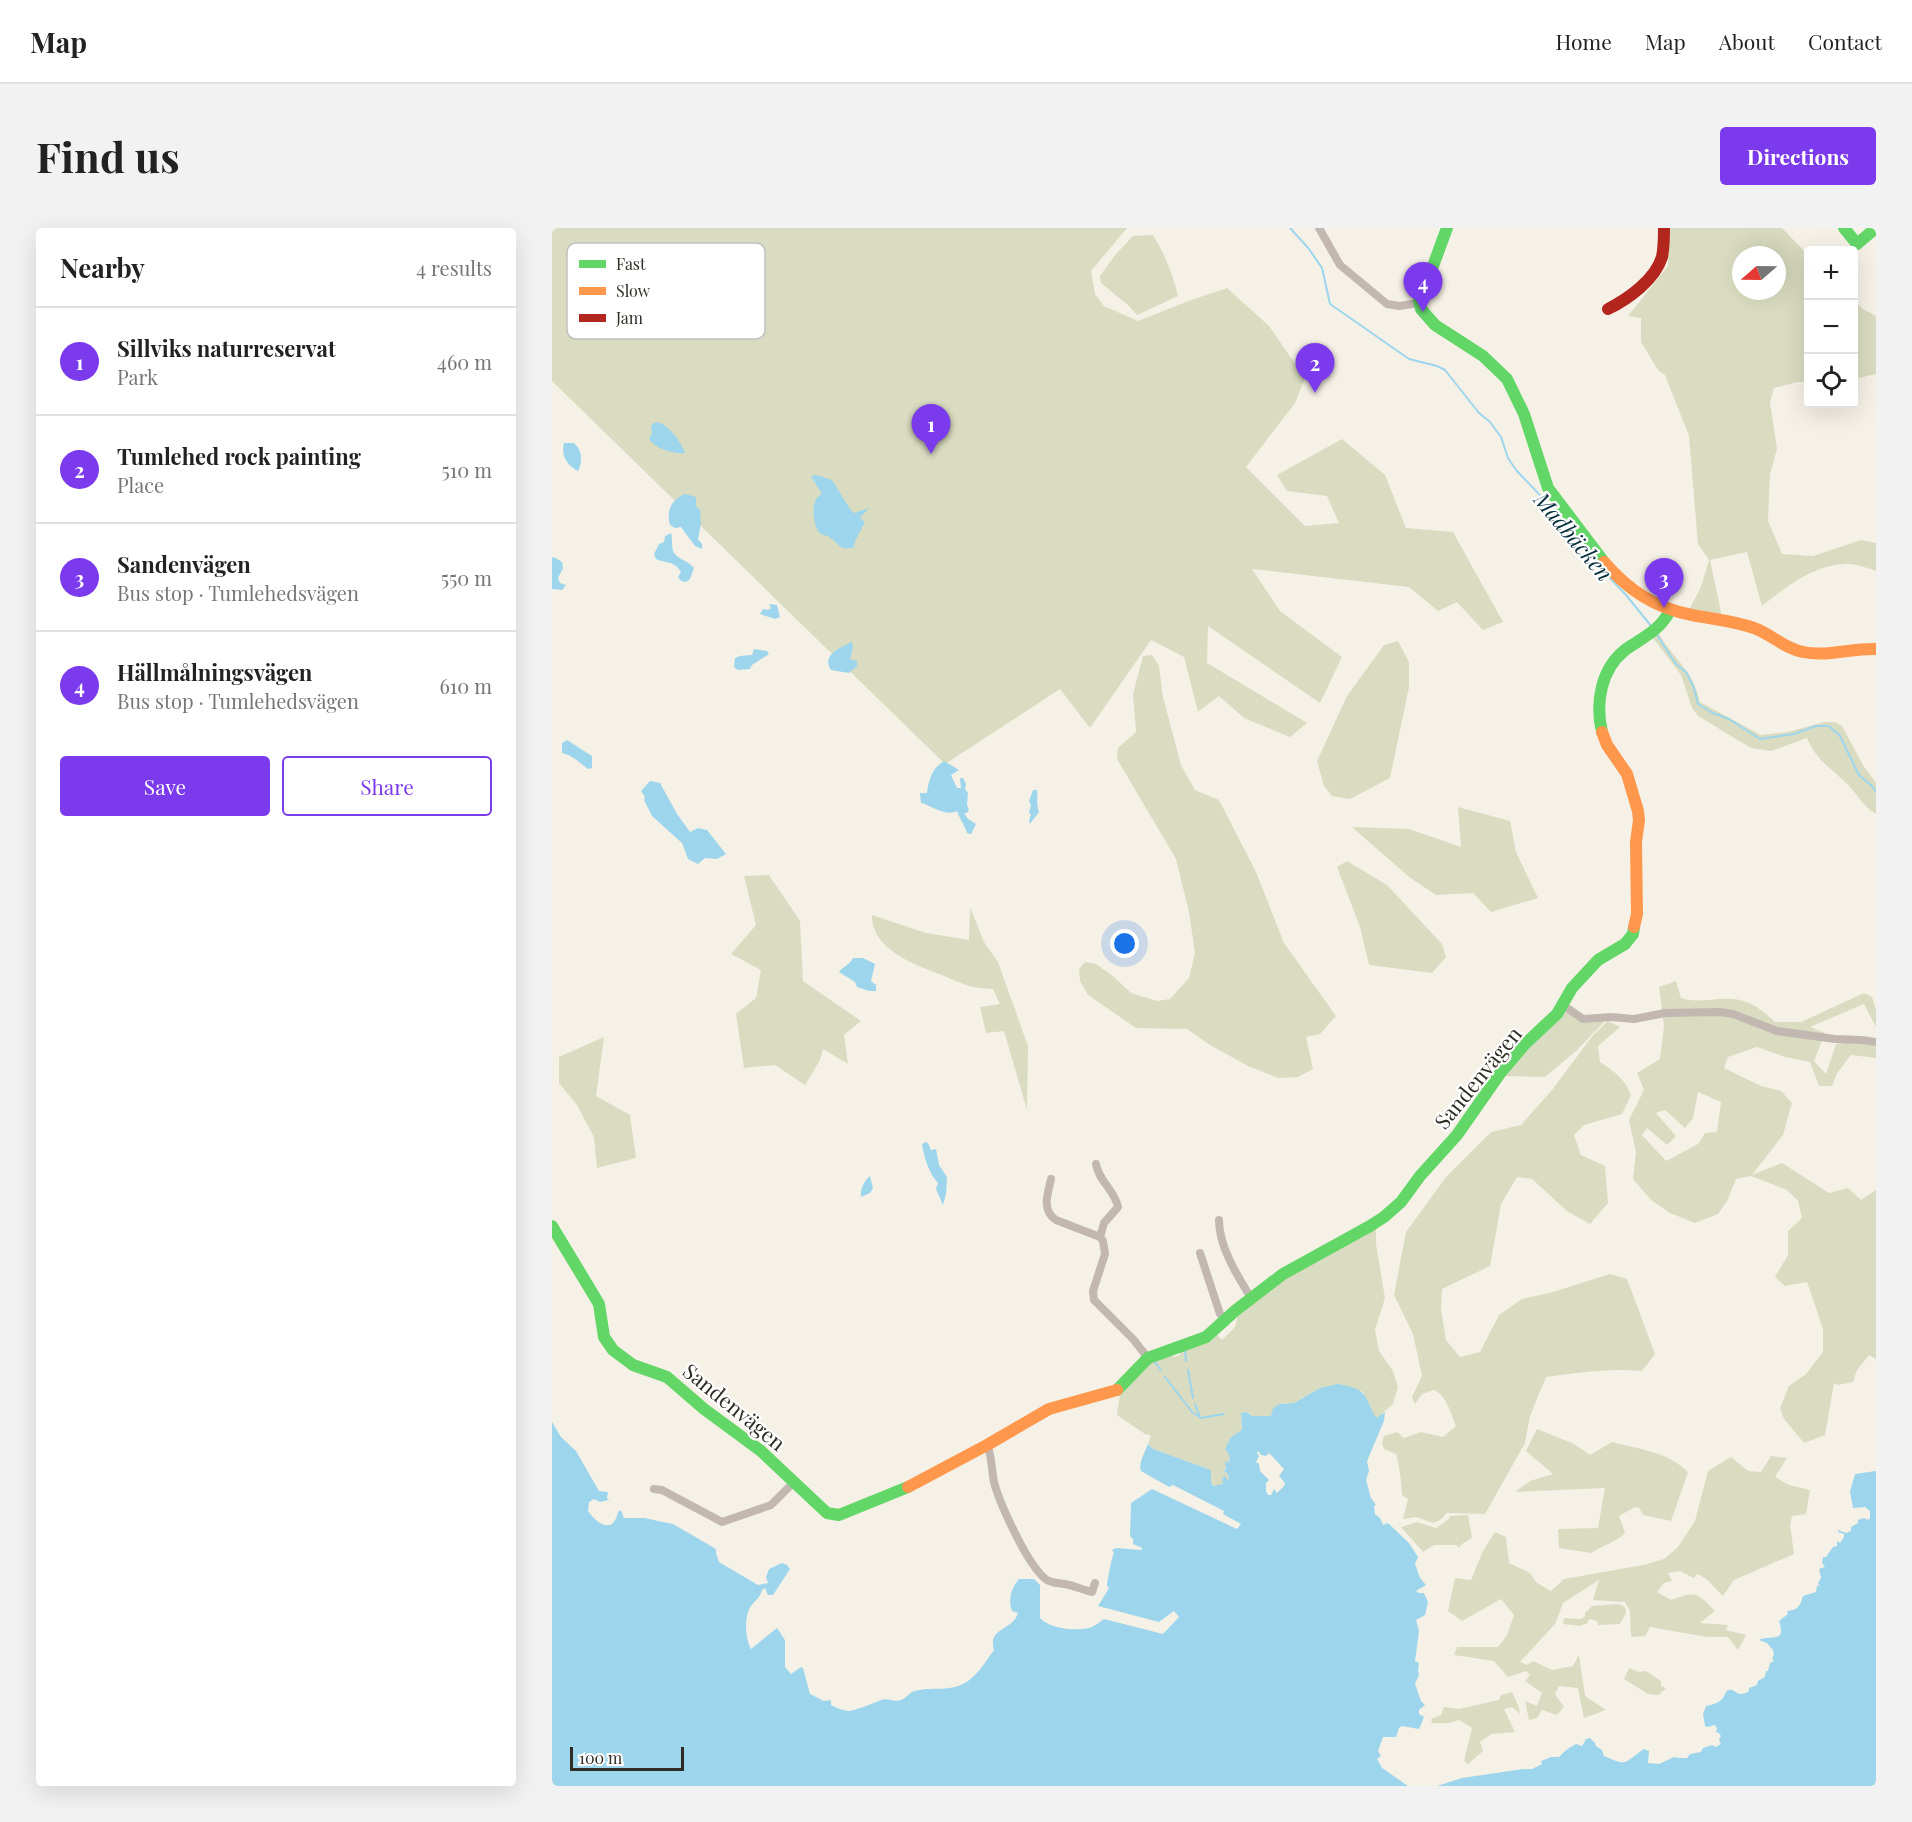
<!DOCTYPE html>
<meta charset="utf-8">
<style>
body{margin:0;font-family:"Playfair Display",serif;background:#f2f2f2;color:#222}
.controls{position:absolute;right:18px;top:18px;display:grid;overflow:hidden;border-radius:6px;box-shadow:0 6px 24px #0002}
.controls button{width:54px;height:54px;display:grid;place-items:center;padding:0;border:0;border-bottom:2px solid #e0e0e0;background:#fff;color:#222;font:30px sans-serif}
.compass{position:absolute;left:1180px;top:18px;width:54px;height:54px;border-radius:50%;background:#fff;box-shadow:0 6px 24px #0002;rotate:250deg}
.scale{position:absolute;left:18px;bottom:15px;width:114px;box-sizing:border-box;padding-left:6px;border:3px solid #2f2c25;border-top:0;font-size:16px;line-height:21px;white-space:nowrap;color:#2f2c25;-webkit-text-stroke:4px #fff;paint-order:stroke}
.you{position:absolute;left:573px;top:716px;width:21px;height:21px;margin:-15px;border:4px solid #fff;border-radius:50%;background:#1a73e8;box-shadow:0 0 0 9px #1a73e833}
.badge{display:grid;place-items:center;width:39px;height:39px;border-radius:50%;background:#7c3aed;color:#fff;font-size:20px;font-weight:700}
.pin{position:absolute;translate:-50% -50px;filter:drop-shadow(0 2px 3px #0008)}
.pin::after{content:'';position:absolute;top:32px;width:21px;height:18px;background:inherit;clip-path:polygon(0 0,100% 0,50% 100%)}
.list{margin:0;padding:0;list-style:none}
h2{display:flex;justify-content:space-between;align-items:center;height:78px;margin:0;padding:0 24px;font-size:26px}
h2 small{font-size:20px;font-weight:400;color:#767676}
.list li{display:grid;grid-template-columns:39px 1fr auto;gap:18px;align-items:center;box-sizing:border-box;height:108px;padding:0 24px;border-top:2px solid #e0e0e0}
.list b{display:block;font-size:22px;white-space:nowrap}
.list p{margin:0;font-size:20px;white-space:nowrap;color:#767676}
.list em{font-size:20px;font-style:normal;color:#767676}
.actions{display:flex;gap:12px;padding:18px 24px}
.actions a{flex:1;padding:14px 0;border:2px solid #7c3aed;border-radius:6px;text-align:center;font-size:21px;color:#7c3aed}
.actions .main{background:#7c3aed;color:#fff}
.icon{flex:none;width:33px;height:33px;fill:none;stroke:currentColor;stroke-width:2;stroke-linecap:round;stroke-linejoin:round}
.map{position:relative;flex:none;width:1324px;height:1558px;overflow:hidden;border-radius:6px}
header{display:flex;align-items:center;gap:36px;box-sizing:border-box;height:84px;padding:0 30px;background:#fff;border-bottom:2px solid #e0e0e0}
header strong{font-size:28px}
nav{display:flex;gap:33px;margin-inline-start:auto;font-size:21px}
.intro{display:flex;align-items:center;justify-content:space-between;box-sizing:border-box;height:144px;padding:0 36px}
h1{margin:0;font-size:42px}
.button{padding:15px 27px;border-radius:6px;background:#7c3aed;color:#fff;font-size:21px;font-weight:700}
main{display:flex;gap:36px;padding:0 36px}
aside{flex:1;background:#fff;border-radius:6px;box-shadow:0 6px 24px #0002}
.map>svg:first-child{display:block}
</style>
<header>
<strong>Map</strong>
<nav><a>Home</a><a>Map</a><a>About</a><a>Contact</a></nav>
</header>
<div class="intro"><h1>Find us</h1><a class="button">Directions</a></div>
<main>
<aside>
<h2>Nearby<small>4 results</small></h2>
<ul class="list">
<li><span class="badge">1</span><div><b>Sillviks naturreservat</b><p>Park</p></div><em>460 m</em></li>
<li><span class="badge">2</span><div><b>Tumlehed rock painting</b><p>Place</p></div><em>510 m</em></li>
<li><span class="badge">3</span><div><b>Sandenvägen</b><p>Bus stop · Tumlehedsvägen</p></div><em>550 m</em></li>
<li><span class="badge">4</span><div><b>Hällmålningsvägen</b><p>Bus stop · Tumlehedsvägen</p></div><em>610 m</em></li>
</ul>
<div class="actions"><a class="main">Save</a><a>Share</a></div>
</aside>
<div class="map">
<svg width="1324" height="1558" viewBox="0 0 1324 1558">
<rect width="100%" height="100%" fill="#f6f1e6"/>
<path fill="#d9dcc0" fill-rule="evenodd" d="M0 0H575L539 43 543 66 552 78 586 93 639 72 675 60 717 98 753 150 743 175 694 239 753 298 787 295 775 268 735 263 725 247 790 211 833 247 854 300 901 304 951 394 931 402 905 374 886 383 857 359 700 341 728 383 790 429 768 475 656 398 655 435 755 495 738 509 692 490 667 468 646 484 632 429 599 412 538 500 508 461 393 536 0 153Z
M1117 0H1230L1256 27V154H1245L1222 160 1218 174 1225 221 1218 246 1216 293 1230 326 1261 328 1309 312 1324 315V343C1314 340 1302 335 1292 336 1260 338 1234 359 1210 378L1195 324 1158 332 1170 389 1137 382 1149 359 1157 332 1146 316 1137 208 1113 147 1106 142 1089 114V90L1076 88 1116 38ZM1189 27H1225V63H1189Z
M601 7C613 26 621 47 626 68L585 87 577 78 549 55 548 48 563 27 581 8Z
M1302 72 1311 81 1324 88V146L1302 151Z
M1107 406C1122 432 1141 441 1148 474L1209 507 1235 504 1273 494H1283L1290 498 1311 537 1324 555V586C1312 579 1307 569 1298 559 1281 541 1266 535 1255 510L1219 523 1199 520 1146 488 1140 480 1129 447 1101 410Z
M846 413 857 434V459L838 550 798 571 780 568 772 558 765 533 795 468 832 417Z
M600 427 607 438 611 469 629 537 643 562 667 572 704 644 732 715 784 788 768 806 754 809 761 841 746 849 726 850 696 838 658 817 635 801 584 800 536 767 528 753 527 741 533 734 544 736 561 748 579 765 605 773 618 771 637 750 643 725 637 684 624 631 565 531 566 520 584 504 581 466 591 428Z
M906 579 958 593 964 624 986 670 939 684 921 665 884 667 857 649 800 599 857 601 909 619Z
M795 633 835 657 890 716 894 729 880 745 817 737 808 699 785 639Z
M217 647 248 693 251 753 309 793 292 807 296 836 271 821 268 832 253 857 223 837 192 840 184 786 204 770 209 742 179 726 204 697 192 648Z
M418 679 432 714 446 734 476 818 475 882 452 803 434 805 428 779 448 776 441 761C433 760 424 760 417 758 408 755 399 751 390 747 363 737 319 721 320 687L374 705 417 712Z
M1124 753 1129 770C1147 776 1163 769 1182 771 1197 772 1212 783 1223 794H1249L1312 765 1320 769 1324 782V799L1312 776 1258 799 1273 805 1262 833 1274 846 1284 816 1300 814 1324 818V830L1299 827 1285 845 1280 858H1267L1258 834 1233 829 1205 819 1176 829 1172 840 1209 858 1229 863 1240 875 1231 907 1200 947 1230 935 1277 965 1296 960 1309 972 1324 962V1131L1317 1127 1305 1142 1301 1154 1286 1157 1282 1155 1273 1207 1252 1215 1232 1191 1228 1180 1237 1158 1254 1146 1271 1124V1101L1255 1054 1233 1058 1223 1049 1236 1027V1003L1250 990 1246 973 1235 962 1199 948 1184 951 1175 973 1166 986 1143 995 1118 985 1099 972 1081 951 1084 924 1077 892 1092 862 1085 845 1108 831 1112 798 1107 759ZM1146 864 1169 874 1165 904 1153 905 1146 916 1114 933 1090 907 1095 900 1115 917 1124 908 1104 885 1113 882 1133 900 1141 890Z
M1014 782 1032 793 1055 791 1023 824 993 849 950 848Z
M1056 793 1068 799 1046 818 1048 834C1063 844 1072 850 1079 867L1070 886 1032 897 1022 907 1029 927 1053 938 1056 975 1038 996 1015 983 980 951 965 949 949 976 938 1038 890 1061 889 1081 894 1112 908 1129 928 1124 947 1087 970 1071 1001 1064 1058 1046 1075 1051 1103 1126 1090 1143C1057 1140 1026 1145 994 1149L978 1188 973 1215 933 1286 895 1285 888 1292 881 1295 864 1289 851 1291 856 1271 850 1267C849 1252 848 1240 844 1226L832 1221 830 1215 832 1208 845 1204 852 1210 869 1204 891 1209 904 1198C899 1186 895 1168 882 1162L870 1166 863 1176 860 1169 870 1148 861 1106 842 1067 854 1004 894 949 939 904 969 897 1000 862 1041 807Z
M52 809 44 868 78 887 84 930 45 940 42 909 25 877 7 855V829Z
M824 997V1016L833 1070 823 1102 827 1123 841 1143 846 1159 841 1176 824 1191 810 1163 768 1160 742 1175 728 1176 719 1188H700L694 1184 689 1185 690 1202 677 1225V1234H673L675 1239 671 1242 676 1246 677 1251 676 1253 673 1249 672 1256 662 1258 659 1254V1242L601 1221 596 1216 599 1207 593 1206 565 1187 568 1166 595 1135 618 1124 621 1129 628 1127 627 1121 658 1114 665 1107 670 1112 683 1099 686 1087 731 1050Z
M985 1201 1022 1216 1038 1227 1060 1214C1087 1221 1116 1224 1136 1244L1119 1293 1091 1287 1087 1280 1083 1279 1067 1288 1073 1305C1063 1315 1051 1317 1039 1325L1007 1320 1006 1301 1046 1300 1053 1260 963 1264 978 1253 1001 1246 974 1223Z
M1219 1228 1235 1230 1223 1249 1237 1257 1258 1262 1254 1286 1240 1288 1238 1297 1242 1326 1182 1352 1171 1368C1161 1359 1158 1351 1145 1346L1142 1350 1128 1343 1116 1345 1120 1353 1112 1355 1105 1364 1119 1372C1144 1363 1145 1364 1163 1383L1148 1395 1176 1397 1174 1402 1194 1407 1186 1422 1176 1409H1155L1098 1399 1093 1408 1079 1409 1078 1383 1073 1374 1041 1372 1047 1352 1011 1375 1003 1396 968 1434 975 1437 981 1433 1000 1442 1021 1438 1027 1427 1033 1468 1054 1482 1032 1490 1026 1460 1007 1458 1003 1466 1012 1479 1005 1487 990 1482 985 1490 977 1492 973 1473 985 1478 990 1465 973 1453 978 1447 974 1443 956 1449 942 1433 902 1427 905 1419H946L955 1407 962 1387 949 1371 910 1393 896 1383 903 1350 919 1352 931 1323 943 1304 954 1309 957 1335 978 1345 985 1355 999 1363 1012 1351 1091 1337 1112 1331 1126 1319 1143 1293 1156 1243 1179 1229 1196 1243 1209 1244Z
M916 1287 920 1310 910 1316 907 1320 904 1317H882L871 1324 849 1299 865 1294 884 1300 897 1291 898 1288Z
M1067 1376 1073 1379 1074 1385 1068 1396 1046 1397V1394L1039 1391 1036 1392V1395L1028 1398 1011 1396 1012 1390 1029 1391 1033 1388V1385L1040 1378Z
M1077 1440 1087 1444 1094 1443 1109 1453V1458L1114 1460 1107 1467 1096 1466 1072 1451Z
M960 1464 967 1480 968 1486 960 1479 952 1481 963 1504 939 1506 928 1514 931 1523 916 1536 912 1533 920 1500 907 1492 898 1495H880L879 1491 889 1487 892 1479 907 1481 947 1472 949 1467Z"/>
<path fill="#9dd5ec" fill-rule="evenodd" d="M106 194C118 198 129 214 133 225 121 226 104 221 97 211L100 205 99 198 102 195Z
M12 215H22C30 222 31 233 26 243 14 237 9 227 12 215Z
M264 247 280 252 298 281 302 285 317 280 308 290 313 294 303 313 302 319C288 324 287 315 277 309 272 306 268 308 265 301 261 290 258 272 270 266L259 248Z
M133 266 144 269V278L148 282 149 295 146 311 150 316V321L143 318 129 299 123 300 118 297C114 283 119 272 133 266Z
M119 305C121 311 119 319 122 325 127 332 137 333 142 340L138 351 134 354 129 353 126 349 129 344C122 332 114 336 104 331L102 326 107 316 112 314 113 308Z
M2 329 10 334 11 340 6 350 8 355 14 357 10 362 0 361V330Z
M217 376 225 377 228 389 223 391 208 386 211 381 216 382 219 380Z
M300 414 301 419 298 431 305 433V438L297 445 279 442C269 427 289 419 300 414Z
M202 421 215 423 217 426 200 437 198 441 186 442 182 439 183 430 188 428 200 427Z
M15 512 40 528V540L36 541C28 535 20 527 10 525V515Z
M392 533 407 542 399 547 405 560H409L408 550H411L414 556 413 561 416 565 415 577 417 582 415 585H412L416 591 424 596 419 606 415 605C413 597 408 592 405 583 393 589 381 578 369 575L368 565H375C377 550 380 541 392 533Z
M98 553 108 555 125 586 138 604 146 600 155 602 174 626 165 631 153 630 146 636 136 631 130 615 100 588 92 572 93 569 89 563Z
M481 562H485C486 570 484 576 487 584L478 596 477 592 479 587 477 584 479 577 477 573Z
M301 730H311L323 736 319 753 324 757V763H317L305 759 303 754 287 744C291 738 297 738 301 730Z
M374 914 376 915 379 922 384 921 387 937 395 949 394 966 391 977 384 961 386 955C377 945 372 930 370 916Z
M318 948 321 960 318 965 309 969C308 961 312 953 318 948Z
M786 1156C816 1161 811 1166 824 1190L833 1184 832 1193 815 1233 817 1243 814 1252 819 1270 824 1277 822 1278 823 1286 828 1290 831 1297 835 1295 837 1296 857 1315 866 1329 863 1336 868 1350 874 1357 864 1363 867 1365H872L876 1374 873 1387 864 1392 867 1403 863 1433 867 1435 866 1442 867 1447 863 1456 869 1473 873 1477 867 1482V1486L872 1489 867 1501 850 1498 847 1500 844 1509H831L826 1523 829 1528 825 1531 830 1540 856 1558H0V1194L9 1209 24 1223 47 1263 56 1264 55 1270 57 1272 48 1274 42 1271 37 1274 36 1283C45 1296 61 1307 66 1284L69 1282 72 1290H92L121 1296 164 1321V1325L167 1334 206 1357 216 1355 214 1349 217 1341 230 1335 235 1337 238 1341 221 1367H216L213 1360 210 1362C208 1370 204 1371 199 1378 192 1388 193 1410 199 1421L225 1400 233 1412V1439L239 1446 249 1439 251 1440 258 1466 272 1473 279 1472V1477C284 1480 290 1482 296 1483 303 1483 321 1475 327 1473 335 1468 341 1475 349 1472 353 1471 356 1466 360 1464 376 1458 395 1464 411 1456 424 1450 434 1433 442 1422 435 1399 461 1403 466 1385L460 1383C456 1372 459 1360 467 1351H482L488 1357V1390C498 1401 526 1404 540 1399 544 1397 548 1394 552 1391L611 1406 627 1389 622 1383 607 1394 546 1378 557 1360 555 1358C555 1354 560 1328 562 1325L560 1322 564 1320 590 1322V1320L581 1316V1311L578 1308 579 1275 600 1261 685 1301 689 1296 671 1286 672 1283 621 1257 617 1259 589 1243C586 1236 593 1224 596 1216L601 1221 659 1242V1253L661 1258 671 1256 670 1250 673 1248 676 1252 677 1251 676 1246 671 1242 674 1241 673 1234H677C678 1228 677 1225 673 1221L679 1209 690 1202 689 1185 694 1184 700 1188H719L721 1180 728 1176 742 1175 768 1160ZM706 1223 709 1227 714 1228 717 1225 732 1241 727 1248 733 1255 732 1258 725 1265 722 1261 719 1267H716L714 1263V1255L717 1252 708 1243 707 1236 704 1234 707 1228 705 1225Z
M1324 1243V1558H885L910 1550 971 1541H980L990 1536 989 1533 999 1529H1007C1016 1520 1014 1522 1024 1516L1030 1518 1034 1511 1038 1510 1043 1515 1044 1518 1050 1522 1052 1528C1077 1539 1071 1535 1092 1521L1097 1523 1096 1535 1107 1536 1122 1529 1127 1530H1135L1138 1526 1149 1524 1151 1520 1160 1517 1163 1519 1169 1516 1167 1511 1169 1508 1167 1505 1164 1504 1165 1501 1163 1497 1155 1499 1153 1498 1151 1486 1154 1478C1160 1477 1167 1475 1171 1470 1173 1467 1173 1463 1177 1462 1183 1460 1185 1471 1197 1463V1460L1205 1457 1206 1453 1213 1449 1214 1443H1216L1218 1435 1222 1433 1220 1430 1222 1427 1221 1422 1215 1415 1207 1412 1208 1411C1223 1408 1234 1413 1227 1393L1236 1386 1235 1383C1246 1382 1248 1378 1251 1368L1264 1364 1265 1357 1268 1359 1266 1355 1269 1350 1267 1341 1273 1339 1270 1335 1271 1329H1274L1281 1319 1285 1318V1313L1288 1315 1292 1309V1306L1286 1304V1302L1294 1305 1299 1303V1299L1306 1295V1292L1312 1290 1316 1292 1318 1290V1283L1313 1279 1301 1280 1298 1264 1303 1246Z"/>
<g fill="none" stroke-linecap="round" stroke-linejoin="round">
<path stroke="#9dd5ec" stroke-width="2" d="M738 0 757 21 770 40 778 76 857 131 885 138 893 142 927 185 938 194 949 209 956 230 964 242 1005 285 1038 329 1074 367 1100 399
M1105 407 1124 436 1134 444 1142 460 1146 476 1161 485 1177 491 1208 511 1242 506 1264 498H1277L1288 508 1307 547 1320 558 1324 564
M633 1122 634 1133
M601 1132 609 1142
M636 1142 641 1170
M613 1149 640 1184 649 1190 672 1186
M643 1176 647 1187"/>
<path stroke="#c2b8b1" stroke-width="8" d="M767 0 788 37 835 76 847 78 867 75
M1011 777 1031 791 1059 789 1082 791 1113 785 1168 784 1181 786 1225 803 1283 811 1310 812 1324 814
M544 936C547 954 562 961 566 979L552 995 548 1009
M499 951C496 965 489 982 504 992L548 1009 551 1013 553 1026 541 1063 542 1072 581 1111 596 1130
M667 992C667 1019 685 1047 699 1070
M648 1025 668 1086 674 1092
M435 1217C441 1230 439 1245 443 1258 450 1280 477 1340 495 1352 502 1356 510 1355 517 1357 525 1359 532 1362 540 1364L543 1355
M102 1261 110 1262 170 1294 219 1277 243 1253"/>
<path stroke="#63d668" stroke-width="12" d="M895 0 881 38 868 65 867 73 869 81 883 97 931 128 955 151 972 186 996 260 1052 334
M1292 0 1305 16 1324 0
M1050 504C1043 475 1049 441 1073 422 1090 410 1109 402 1118 382
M0 998 47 1076 52 1109 61 1122 81 1137 115 1149 152 1181 209 1223 275 1285 287 1287 356 1259
M565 1162 596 1130 654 1109 684 1082 731 1046 818 998 832 989 849 974 868 948 905 907 949 844 972 817 1005 786 1020 760 1046 732 1073 716 1081 706 1082 699"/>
<path stroke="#ff974d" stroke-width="12" d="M1052 334C1076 362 1103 380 1140 387 1160 391 1182 393 1202 400 1219 406 1233 421 1251 424 1275 429 1300 420 1324 421
M1050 504 1055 517 1075 546 1086 583 1087 592 1084 614 1085 686 1082 699
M356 1259 435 1217 497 1181 565 1162"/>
<path stroke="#b3261e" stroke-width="12" d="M1056 81C1076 71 1103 52 1110 29 1112 19 1112 10 1112 0"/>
</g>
<g text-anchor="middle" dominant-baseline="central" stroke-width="4.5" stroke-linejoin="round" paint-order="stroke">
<g font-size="21" fill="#2f2c25" stroke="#fff">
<text transform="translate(925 849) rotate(-51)">Sandenvägen</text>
<text transform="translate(183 1178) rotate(39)">Sandenvägen</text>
</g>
<g font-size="22" font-style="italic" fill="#072e3e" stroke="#fff">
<text transform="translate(1022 308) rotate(50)">Madbäcken</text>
</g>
</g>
<rect x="15" y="15" width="198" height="96" rx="9" fill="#fff" stroke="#c1c0be" stroke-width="1.5"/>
<rect x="27" y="32" width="27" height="8" fill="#63d668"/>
<rect x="27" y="59" width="27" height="8" fill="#ff974d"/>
<rect x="27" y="86" width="27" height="8" fill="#b3261e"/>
<g font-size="16" fill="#2f2c25">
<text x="64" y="42">Fast</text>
<text x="64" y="69">Slow</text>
<text x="64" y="96">Jam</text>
</g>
</svg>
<div class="controls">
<button>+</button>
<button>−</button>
<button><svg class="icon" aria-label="locate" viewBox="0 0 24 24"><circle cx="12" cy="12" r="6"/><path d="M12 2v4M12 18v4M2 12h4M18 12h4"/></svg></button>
</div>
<svg class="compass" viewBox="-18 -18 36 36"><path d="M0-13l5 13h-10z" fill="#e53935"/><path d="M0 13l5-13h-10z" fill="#767676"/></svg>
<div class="scale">100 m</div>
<div class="you"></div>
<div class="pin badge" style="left:379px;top:226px">1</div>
<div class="pin badge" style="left:763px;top:165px">2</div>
<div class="pin badge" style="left:1112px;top:380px">3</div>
<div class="pin badge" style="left:871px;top:84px">4</div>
</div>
</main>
